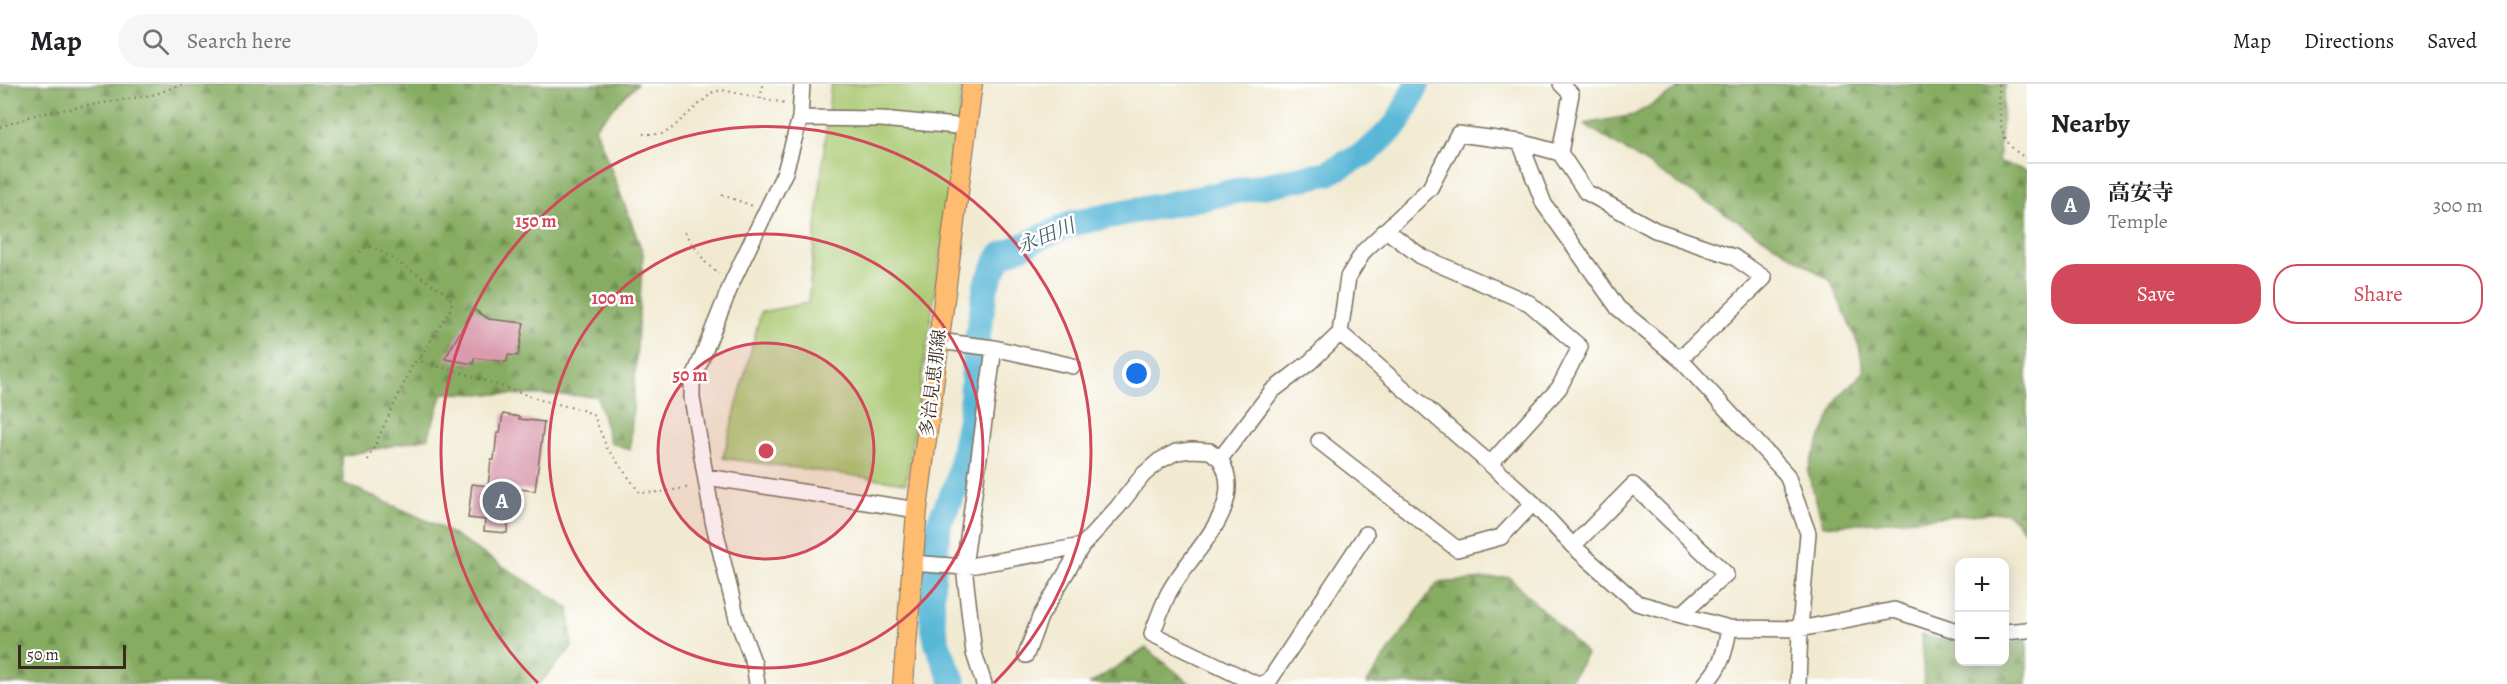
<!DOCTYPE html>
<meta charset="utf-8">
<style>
body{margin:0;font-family:Alegreya,"Noto Serif JP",serif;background:#f6f6f6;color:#202124}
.controls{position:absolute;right:18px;bottom:18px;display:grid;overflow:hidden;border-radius:12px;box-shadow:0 3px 15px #0003}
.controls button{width:54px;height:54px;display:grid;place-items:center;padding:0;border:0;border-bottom:2px solid #e0e0e0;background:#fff;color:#202124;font:30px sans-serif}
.scale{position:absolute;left:18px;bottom:15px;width:108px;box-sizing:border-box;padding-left:6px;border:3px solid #3b2a1e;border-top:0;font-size:16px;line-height:21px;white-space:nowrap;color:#3b2a1e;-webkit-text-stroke:4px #fff;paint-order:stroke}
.you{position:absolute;left:1137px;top:290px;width:21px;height:21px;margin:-15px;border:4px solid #fff;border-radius:50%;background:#1a73e8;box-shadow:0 0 0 9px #1a73e833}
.badge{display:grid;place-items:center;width:39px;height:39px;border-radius:50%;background:#d1495b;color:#fff;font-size:20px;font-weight:700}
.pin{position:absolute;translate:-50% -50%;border:3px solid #fff;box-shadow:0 2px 6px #0006}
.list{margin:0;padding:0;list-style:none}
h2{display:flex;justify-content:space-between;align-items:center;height:78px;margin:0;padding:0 24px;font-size:26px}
h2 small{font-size:20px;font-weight:400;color:#757577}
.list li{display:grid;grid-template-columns:39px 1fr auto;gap:18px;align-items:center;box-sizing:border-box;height:84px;padding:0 24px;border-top:2px solid #e0e0e0}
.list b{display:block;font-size:22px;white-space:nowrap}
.list p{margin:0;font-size:20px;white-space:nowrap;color:#757577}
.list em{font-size:20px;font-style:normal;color:#757577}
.actions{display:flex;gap:12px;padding:18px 24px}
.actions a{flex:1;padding:14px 0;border:2px solid #d1495b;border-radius:24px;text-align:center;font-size:21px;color:#d1495b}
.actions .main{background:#d1495b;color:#fff}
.icon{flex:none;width:33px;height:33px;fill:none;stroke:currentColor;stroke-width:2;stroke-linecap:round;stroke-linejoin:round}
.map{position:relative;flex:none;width:2027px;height:600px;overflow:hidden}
header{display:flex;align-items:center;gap:36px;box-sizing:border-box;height:84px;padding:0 30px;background:#fff;border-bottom:2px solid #e0e0e0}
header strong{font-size:28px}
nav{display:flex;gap:33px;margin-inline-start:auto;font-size:21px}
.search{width:420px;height:54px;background:#f6f6f6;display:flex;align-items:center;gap:15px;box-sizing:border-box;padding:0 21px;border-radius:33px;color:#757577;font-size:22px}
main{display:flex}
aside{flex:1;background:#fff}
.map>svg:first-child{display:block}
</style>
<header>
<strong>Map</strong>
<div class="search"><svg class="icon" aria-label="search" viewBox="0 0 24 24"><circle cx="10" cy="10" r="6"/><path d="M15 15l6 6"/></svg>Search here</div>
<nav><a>Map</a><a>Directions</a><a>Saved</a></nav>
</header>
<main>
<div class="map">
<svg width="2027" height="600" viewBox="0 0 2027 600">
<defs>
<pattern id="forest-firs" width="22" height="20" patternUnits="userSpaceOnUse" patternTransform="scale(1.5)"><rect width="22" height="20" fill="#86ac62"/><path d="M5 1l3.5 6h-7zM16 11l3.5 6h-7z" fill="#6f8c50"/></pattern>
</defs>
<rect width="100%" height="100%" fill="#fff"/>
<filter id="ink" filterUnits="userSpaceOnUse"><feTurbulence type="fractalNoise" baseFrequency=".0167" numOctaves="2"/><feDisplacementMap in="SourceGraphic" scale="12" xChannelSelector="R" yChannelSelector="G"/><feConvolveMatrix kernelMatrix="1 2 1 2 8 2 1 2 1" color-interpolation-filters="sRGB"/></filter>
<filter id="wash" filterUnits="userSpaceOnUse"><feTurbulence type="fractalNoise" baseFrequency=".008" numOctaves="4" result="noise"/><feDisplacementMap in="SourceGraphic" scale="24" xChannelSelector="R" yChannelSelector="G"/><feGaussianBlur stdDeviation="1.35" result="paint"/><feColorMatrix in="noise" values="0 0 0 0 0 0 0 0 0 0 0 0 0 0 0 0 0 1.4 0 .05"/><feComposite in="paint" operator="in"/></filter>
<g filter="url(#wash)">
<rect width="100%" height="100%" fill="#f1ead1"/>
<path fill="#a8c76f" stroke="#727846" stroke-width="1.5" d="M831 0H962L954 84 906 399 723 374 761 228 808 219Z"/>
<path fill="url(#forest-firs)" stroke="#606b40" stroke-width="1.5" d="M0 0H637L595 43 643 169 630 366 610 358 597 312 443 309 428 354 342 372 343 399 439 442 569 524 572 563 539 600H0Z
M1674 0H2005L1998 77 2027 87V448L2006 428 1823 442 1808 388 1811 377 1838 314 1864 288 1859 262 1830 196 1584 40 1634 31 1680 4Z
M1509 493 1587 570 1568 600H1366L1437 499Z
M1921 551 1959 559 1960 578H2004L2005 560 2027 555V600H1924Z
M1146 564 1191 600H1090Z"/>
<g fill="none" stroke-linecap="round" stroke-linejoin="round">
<path stroke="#59b7d7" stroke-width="26" d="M954 600 937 559 932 534V501L939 439 957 400 971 329 975 269 986 202 1000 172 1073 139 1328 89 1369 67 1398 39 1417 0"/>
</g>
<g id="blocks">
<path fill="#da9baf" d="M473 225 489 235 524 239 518 272 508 271 507 278 474 274V280L445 275Z
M503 330 520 333 519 335 544 338 535 407 512 404 507 449 484 447 485 436 468 434 472 400 488 402 491 376H494L497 349H500Z"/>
</g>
</g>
<g filter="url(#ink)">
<use href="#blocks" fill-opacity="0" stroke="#7b6d5d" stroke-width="1.5"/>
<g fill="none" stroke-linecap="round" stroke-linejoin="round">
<g stroke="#7b6d5d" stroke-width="18">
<path id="minor" d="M800 34 881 35 967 43
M1520 58 1544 120 1618 224 1680 275 1787 391 1808 449 1800 545 1798 600
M1560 69 1571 10 1561 0
M1386 146 1422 173 1529 219 1580 263 1559 304 1490 380
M1340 249 1490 380 1533 419 1573 462 1637 519 1729 544 1800 545 1894 526 1960 548
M938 257 994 264
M1319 357 1457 465 1501 453 1533 419
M1220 375C1250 423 1188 470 1168 510 1162 523 1157 537 1152 550L1256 600
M707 393 917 426
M1573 462 1633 401 1726 490 1681 531
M912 479 964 483 1082 462 1117 424 1143 391 1159 377 1176 368 1192 366 1210 367 1220 375 1272 307 1310 278 1340 249 1348 193 1364 167 1430 104 1458 50 1520 58 1560 69 1586 108 1655 146 1734 173 1764 194 1680 275
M2004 548 2027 546
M1026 571 1040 533 1082 462
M757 600 754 580 737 535 713 437 692 314V298L733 196 785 88 800 34 802 0
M984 600 974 569 964 483 994 264 1073 282
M1262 600 1269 597 1366 450
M1705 600C1722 581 1725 569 1729 544"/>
</g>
<g stroke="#7b6d5d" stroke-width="22">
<path id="major" d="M903 600 917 426 972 0"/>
</g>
<path stroke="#7b6d5d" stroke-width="2" stroke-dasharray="1.5 4.5" stroke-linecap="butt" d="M1998 0C1999 29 1996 60 2027 74
M761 15 762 0
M0 43 38 30 156 10 182 0
M643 50H663L671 45 713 8 722 6 785 19
M722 111 753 122
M685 148 706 179 719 190
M360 168 366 163H374L448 210 452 217 451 224 421 273 423 279 460 288 541 316 586 327 594 332 607 364 640 409 661 408 691 403
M368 376 413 280 421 273"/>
<use href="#minor" stroke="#fff" stroke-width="15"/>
<use href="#major" stroke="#febc70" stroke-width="20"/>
</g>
</g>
<circle cx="766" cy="367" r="108" fill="#d1495b" fill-opacity=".12"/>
<g fill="none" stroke="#d1495b" stroke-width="3">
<circle cx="766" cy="367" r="108"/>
<circle cx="766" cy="367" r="217"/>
<path d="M538 599A325 325 0 1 1 994 599"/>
</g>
<g text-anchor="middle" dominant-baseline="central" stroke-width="5" stroke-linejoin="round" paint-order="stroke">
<g font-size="18" fill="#3b2a1e" stroke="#fff">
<text transform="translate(933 299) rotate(-83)">多治見恵那線</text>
</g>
<g font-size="20" font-style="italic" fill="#476268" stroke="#fff">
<text transform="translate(1046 152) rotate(-22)">永田川</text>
</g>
</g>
<circle cx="766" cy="367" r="9" fill="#d1495b" stroke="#fff" stroke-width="3"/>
<g font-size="18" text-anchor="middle" font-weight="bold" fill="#d1495b" stroke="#fff" stroke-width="5" stroke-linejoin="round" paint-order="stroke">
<text x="536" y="143">150 m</text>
<text x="613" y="220">100 m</text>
<text x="690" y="297">50 m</text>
</g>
</svg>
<div class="controls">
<button>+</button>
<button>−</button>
</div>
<div class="scale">50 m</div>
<div class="you"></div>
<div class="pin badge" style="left:502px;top:417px;background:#6b7280">A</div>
</div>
<aside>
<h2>Nearby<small></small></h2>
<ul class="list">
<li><span class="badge" style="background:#6b7280">A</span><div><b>高安寺</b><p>Temple</p></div><em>300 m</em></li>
</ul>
<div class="actions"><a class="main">Save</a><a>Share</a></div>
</aside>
</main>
